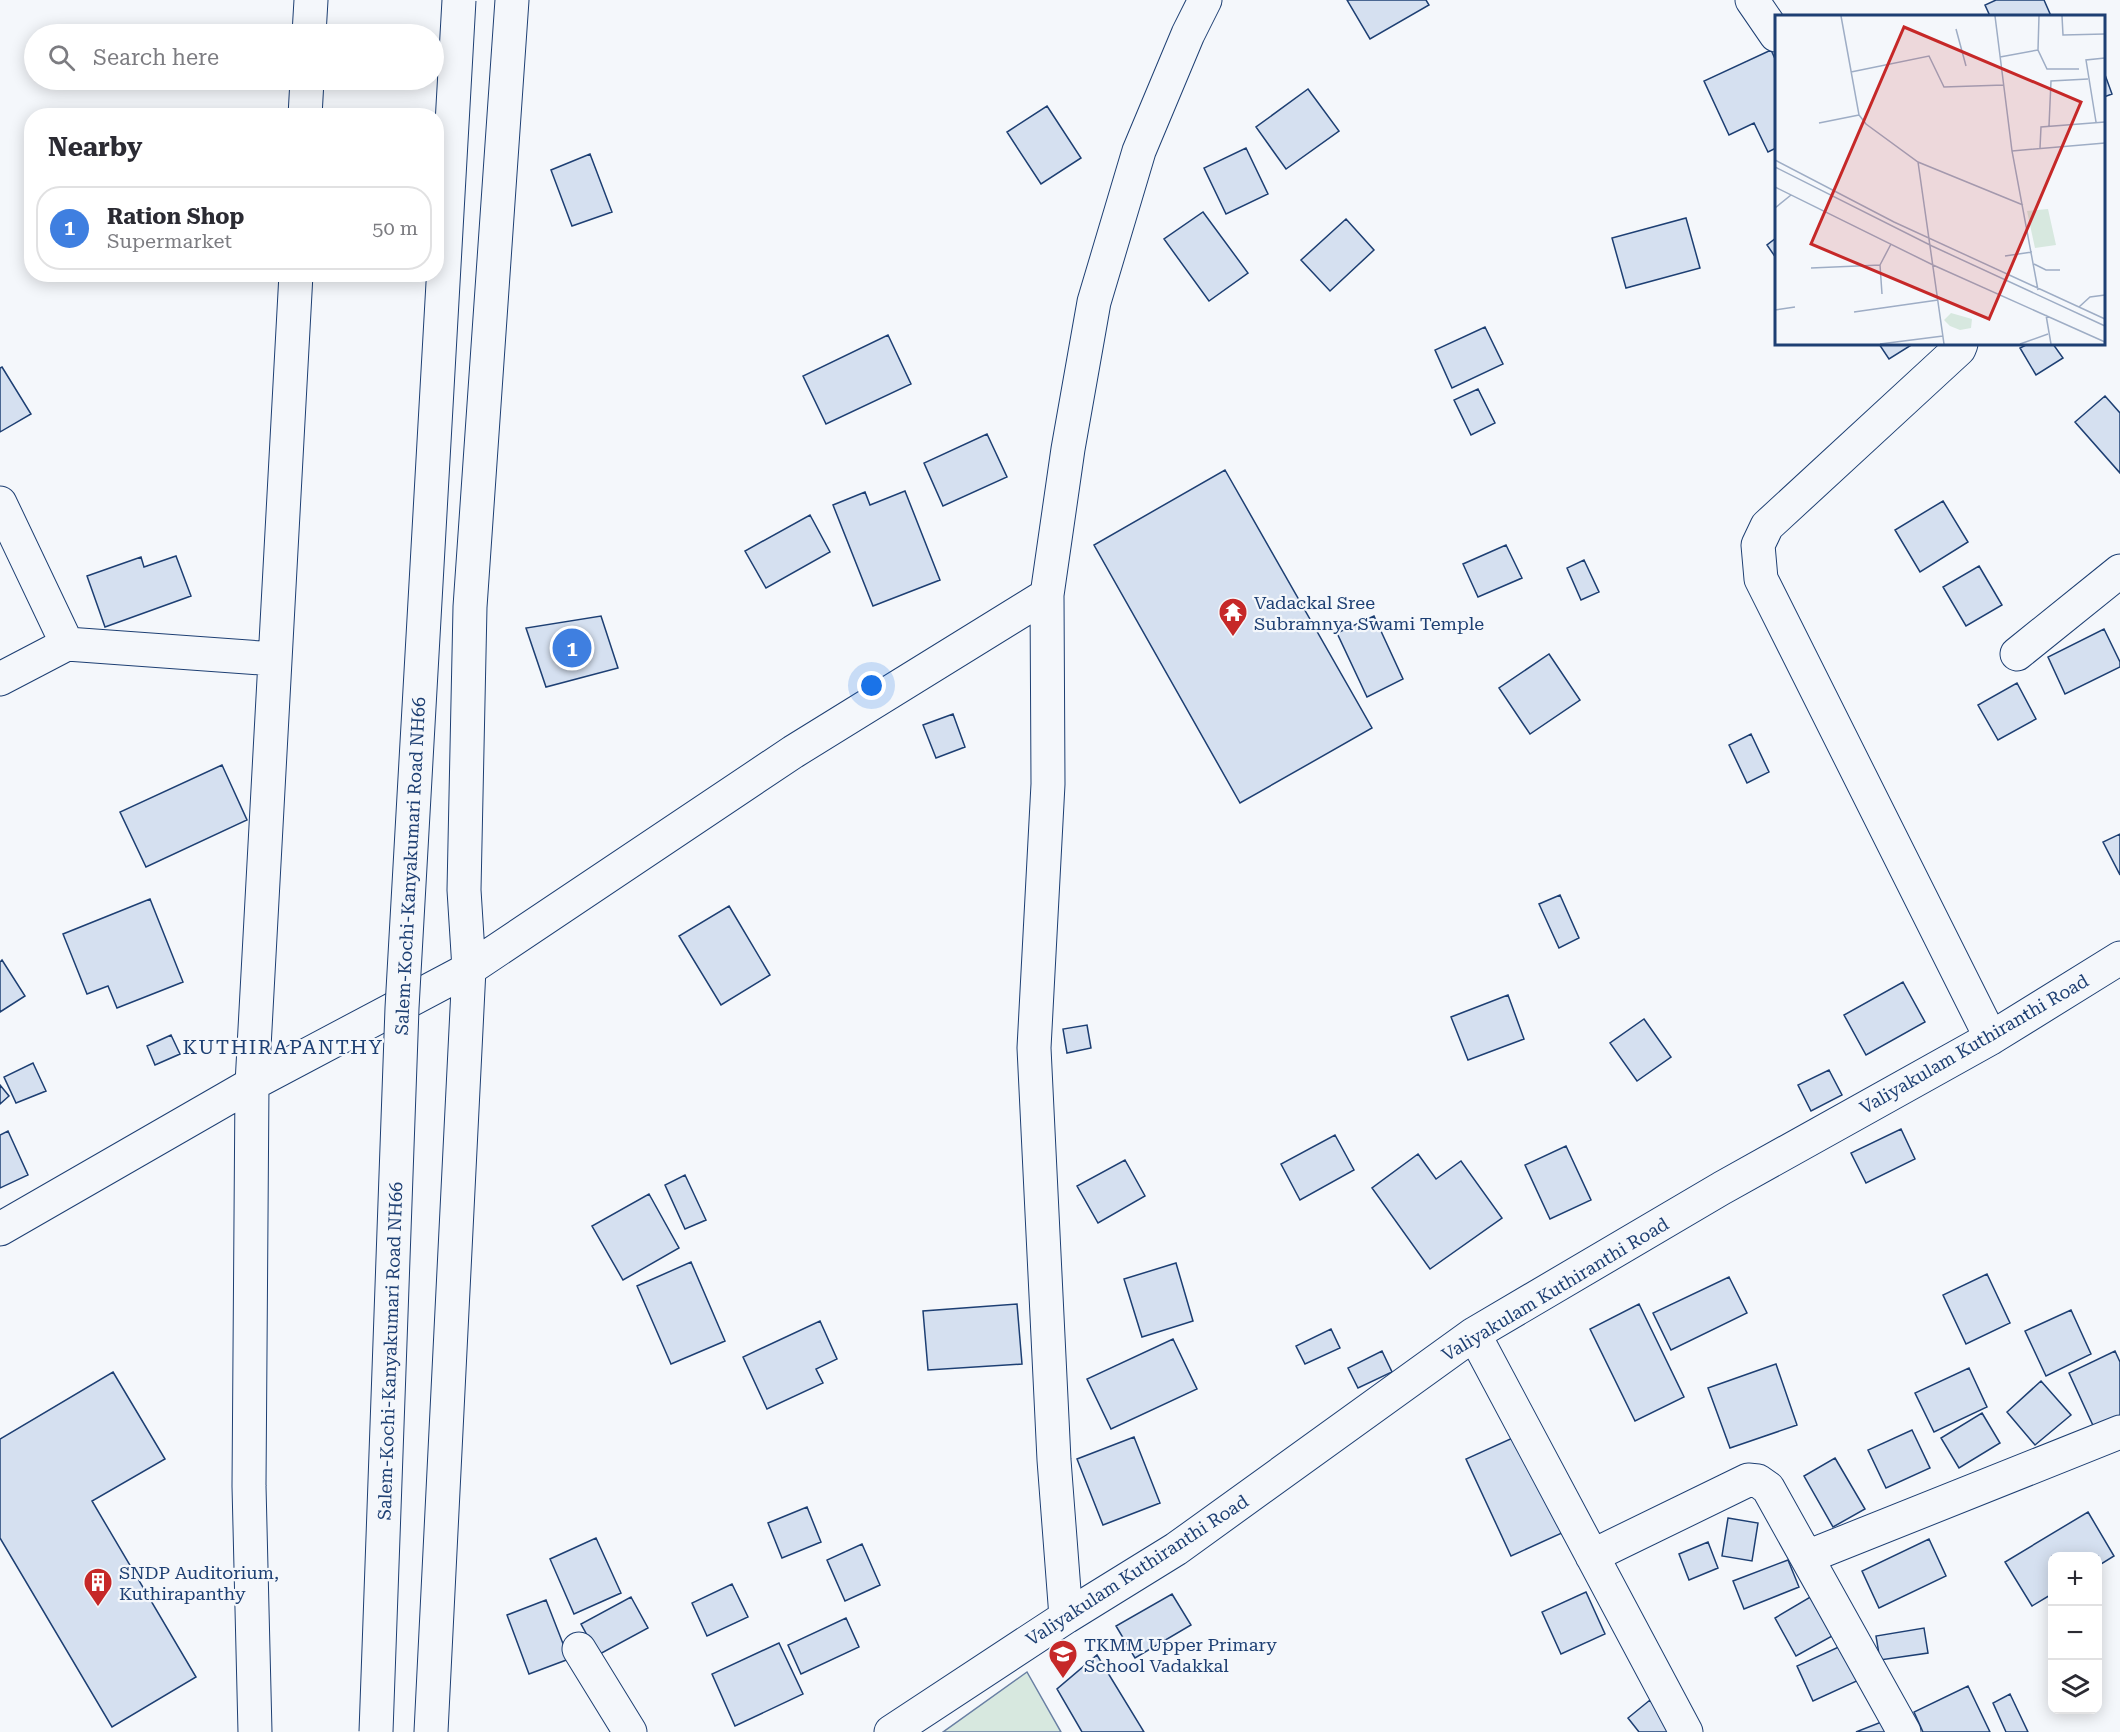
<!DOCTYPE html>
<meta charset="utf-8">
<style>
body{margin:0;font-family:"Roboto Serif",serif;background:#f2f2f3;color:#2b2b33}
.controls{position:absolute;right:18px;bottom:18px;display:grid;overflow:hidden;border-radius:12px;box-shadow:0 3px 15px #0003}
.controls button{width:54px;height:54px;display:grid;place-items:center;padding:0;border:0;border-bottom:2px solid #e1e1e2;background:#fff;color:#2b2b33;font:30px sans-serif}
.you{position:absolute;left:872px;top:686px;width:21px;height:21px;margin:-15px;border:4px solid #fff;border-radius:50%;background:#1a73e8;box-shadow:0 0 0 9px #1a73e833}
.badge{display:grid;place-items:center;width:39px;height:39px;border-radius:50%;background:#c62828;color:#fff;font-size:20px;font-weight:700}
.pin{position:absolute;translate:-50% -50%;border:3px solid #fff;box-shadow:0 2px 6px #0006}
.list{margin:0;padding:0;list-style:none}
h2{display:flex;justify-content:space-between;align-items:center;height:78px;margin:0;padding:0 24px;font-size:26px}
h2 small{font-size:20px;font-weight:400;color:#7c7c81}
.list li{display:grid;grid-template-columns:39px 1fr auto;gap:18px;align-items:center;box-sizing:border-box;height:84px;margin:0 12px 12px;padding:0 12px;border:2px solid #e1e1e2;border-radius:24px}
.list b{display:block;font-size:22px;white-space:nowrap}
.list p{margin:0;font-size:20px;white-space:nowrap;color:#7c7c81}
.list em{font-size:20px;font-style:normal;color:#7c7c81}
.icon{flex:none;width:33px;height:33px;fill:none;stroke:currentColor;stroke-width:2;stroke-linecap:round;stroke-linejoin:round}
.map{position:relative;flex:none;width:2120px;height:1732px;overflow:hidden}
.search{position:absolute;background:#fff;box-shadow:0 3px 15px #0003;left:24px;top:24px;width:420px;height:66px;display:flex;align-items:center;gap:15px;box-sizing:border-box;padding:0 21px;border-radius:33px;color:#7c7c81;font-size:22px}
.panel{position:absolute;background:#fff;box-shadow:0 3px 15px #0003;left:24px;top:108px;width:420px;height:174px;border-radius:24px}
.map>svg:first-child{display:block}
</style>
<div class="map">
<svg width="2120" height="1732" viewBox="0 0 2120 1732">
<rect width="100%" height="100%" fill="#f4f7fb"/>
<path fill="#d7e8df" stroke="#687fa3" stroke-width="1.5" d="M1027 1672 1061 1732H943Z"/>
<path fill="#d5e0f0" stroke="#1d3f73" stroke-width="1.5" d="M1347 0H1426L1429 5 1370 39Z
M1996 0H2044L2051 16H1990L1985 5Z
M1771 50 1776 61V148L1768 152 1754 123 1729 135 1704 81Z
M2104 72 2112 94 2104 97Z
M1308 89 1339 131 1286 169 1256 127Z
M1047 106 1081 158 1041 184 1007 132Z
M1246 148 1268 194 1226 214 1204 168Z
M590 154 612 212 572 226 551 170Z
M1203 212 1248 273 1209 301 1164 239Z
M1686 218 1700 268 1626 288 1612 238Z
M1346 219 1374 250 1330 291 1301 260Z
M1776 238V258L1767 245Z
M1485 327 1503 364 1452 388 1435 350Z
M888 335 911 384 826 424 803 376Z
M1879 344H1913L1889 359Z
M2028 344H2053L2063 358 2036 375 2020 348Z
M2 367 31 414 0 432V368Z
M1478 389 1495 423 1471 435 1454 400Z
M2105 396 2120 413V473L2075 422Z
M987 434 1007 477 943 506 924 463Z
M1225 470 1372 728 1240 803 1094 545Z
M905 491 940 580 873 606 833 505 865 492 870 505Z
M1943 501 1968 542 1920 572 1895 530Z
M810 515 830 552 766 588 745 551Z
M1506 545 1522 578 1478 597 1463 564Z
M176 556 191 596 105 627 87 576 141 557 144 567Z
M1584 560 1599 592 1581 600 1567 568Z
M1979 566 2002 605 1966 626 1943 587Z
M601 616 618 668 546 687 526 628Z
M1374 616 1403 679 1367 697 1337 633Z
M2104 629 2120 662V667L2065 694 2048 657Z
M1549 654 1580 700 1530 734 1499 688Z
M2017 683 2036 719 1998 740 1978 705Z
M953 714 965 747 936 758 923 725Z
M1751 734 1769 772 1747 783 1729 745Z
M222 765 247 820 146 867 120 812Z
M2120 834V875L2103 842Z
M1560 895 1579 938 1559 948 1539 904Z
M150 899 183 982 117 1008 108 986 87 994 63 934Z
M729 906 770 975 721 1005 679 936Z
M2 960 25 996 0 1012V962Z
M1903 982 1925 1022 1866 1055 1844 1015Z
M1508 995 1524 1039 1468 1060 1451 1017Z
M1644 1019 1671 1057 1637 1081 1610 1043Z
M1087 1025 1091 1048 1067 1053 1063 1029Z
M171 1035 180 1054 155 1065 147 1046Z
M33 1063 46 1091 16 1103 4 1077Z
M1829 1070 1842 1095 1811 1111 1798 1085Z
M0 1085 9 1096 0 1104Z
M1901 1129 1915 1159 1866 1183 1851 1153Z
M8 1131 28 1175 0 1188V1135Z
M1335 1135 1354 1170 1300 1200 1281 1164Z
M1566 1146 1591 1200 1550 1219 1525 1165Z
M1418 1154 1436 1179 1461 1161 1502 1218 1430 1269 1372 1188Z
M1125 1160 1145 1196 1098 1223 1077 1186Z
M685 1175 706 1220 685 1229 665 1185Z
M649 1194 679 1248 623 1280 592 1226Z
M691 1262 725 1341 671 1364 637 1286Z
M1176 1263 1193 1321 1142 1337 1124 1279Z
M1987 1274 2010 1323 1966 1344 1943 1295Z
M1729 1277 1747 1313 1671 1350 1653 1313Z
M1017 1304 1022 1364 928 1370 923 1311Z
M1639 1304 1684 1397 1635 1421 1590 1329Z
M2071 1310 2091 1354 2046 1376 2025 1331Z
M820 1321 837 1359 816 1369 823 1383 767 1409 743 1357Z
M1331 1329 1340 1348 1305 1364 1296 1346Z
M1173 1339 1197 1389 1111 1429 1087 1379Z
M1382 1351 1392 1372 1358 1388 1348 1368Z
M2115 1351 2120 1362V1420L2096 1432 2069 1373Z
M1776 1364 1797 1425 1730 1448 1708 1388Z
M1969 1368 1987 1407 1934 1432 1915 1393Z
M113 1372 165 1459 92 1501 196 1677 112 1727 0 1538V1439Z
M2041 1381 2071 1415 2035 1445 2007 1412Z
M1982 1413 2000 1443 1959 1468 1941 1438Z
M1912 1430 1930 1468 1886 1488 1868 1450Z
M1517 1436 1562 1533 1511 1556 1466 1459Z
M1134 1437 1160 1503 1103 1525 1077 1459Z
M1835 1458 1865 1509 1833 1527 1804 1476Z
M807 1507 821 1542 782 1558 768 1523Z
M2088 1512 2114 1556 2098 1566V1556H2052V1594L2032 1606 2005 1562Z
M1728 1518 1758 1523 1752 1561 1722 1556Z
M596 1538 621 1593 574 1614 550 1559Z
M1929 1539 1946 1576 1879 1608 1862 1571Z
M1708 1542 1718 1568 1689 1580 1679 1554Z
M862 1544 880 1585 845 1601 827 1560Z
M1788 1560 1799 1587 1744 1609 1733 1581Z
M732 1584 748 1617 707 1636 692 1603Z
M1586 1592 1605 1634 1561 1654 1542 1612Z
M1172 1594 1191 1625 1135 1658 1116 1626Z
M1812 1596 1834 1635 1796 1656 1775 1618Z
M631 1597 648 1628 598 1655 581 1624Z
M546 1600 569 1659 529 1674 507 1615Z
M846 1618 859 1647 801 1674 788 1645Z
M1924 1628 1928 1653 1880 1660 1876 1636Z
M779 1643 803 1694 735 1726 712 1674Z
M1843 1645 1859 1680 1813 1701 1797 1666Z
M1097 1655 1144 1732H1082L1057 1689Z
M1968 1686 1990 1732H1923L1914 1712Z
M2010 1694 2028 1732H2006L1993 1703Z
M1650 1700 1673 1732H1639L1628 1718Z
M1884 1721 1888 1732H1856Z"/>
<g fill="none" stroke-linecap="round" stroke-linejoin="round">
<g stroke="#1d3f73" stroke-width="35">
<path id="minor" d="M1752 0 1776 35
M309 34 311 0
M305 116 307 80
M1961 344 1959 349 1767 526 1758 545 1761 579 1991 1038
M0 503 67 644 0 679
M67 644 275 659
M2017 654 2120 571
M0 1229 252 1084 469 969 793 752 1047 595
M1474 1334 1686 1732
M1592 1556 1748 1480 1758 1481 1768 1488 1904 1732
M1807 1557 2120 1432
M1066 1617 1054 1460 1034 1048 1048 784 1047 595 1068 449 1094 302 1139 151 1188 34 1205 0
M579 1649 630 1732
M255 1732 249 1486 252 1084 296 274
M431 1732 469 969 464 890 470 607 512 0
M891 1732 1066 1617 1176 1549 1474 1334 1722 1188 1991 1038 2120 958"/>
</g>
<use href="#minor" stroke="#f4f7fb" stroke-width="33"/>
<g stroke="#1d3f73" stroke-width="35" stroke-linecap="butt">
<path id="highway-bridge" d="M376 1732 402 1008 459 0"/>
</g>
<use href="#highway-bridge" stroke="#f4f7fb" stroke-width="33"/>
</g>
<defs>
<g id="temple-pin" transform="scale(1.5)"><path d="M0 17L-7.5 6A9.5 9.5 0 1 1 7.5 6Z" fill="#c62828" stroke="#f4f7fb"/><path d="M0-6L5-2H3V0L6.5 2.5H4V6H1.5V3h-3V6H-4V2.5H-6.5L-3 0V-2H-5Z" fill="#fff"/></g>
<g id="building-pin" transform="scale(1.5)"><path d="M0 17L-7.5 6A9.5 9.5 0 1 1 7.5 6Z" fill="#c62828" stroke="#f4f7fb"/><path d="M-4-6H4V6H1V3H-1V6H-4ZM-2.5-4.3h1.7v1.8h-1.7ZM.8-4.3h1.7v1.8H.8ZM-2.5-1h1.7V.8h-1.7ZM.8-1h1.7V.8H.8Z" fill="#fff"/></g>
<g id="school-pin" transform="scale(1.5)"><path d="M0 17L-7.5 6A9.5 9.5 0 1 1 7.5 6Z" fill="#c62828" stroke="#f4f7fb"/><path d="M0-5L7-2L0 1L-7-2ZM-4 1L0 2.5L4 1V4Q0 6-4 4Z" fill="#fff"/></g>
</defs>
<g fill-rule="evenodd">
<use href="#temple-pin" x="1233" y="612"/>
<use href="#building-pin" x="98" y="1582"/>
<use href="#school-pin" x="1063" y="1654"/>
</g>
<g text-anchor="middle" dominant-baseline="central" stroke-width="4.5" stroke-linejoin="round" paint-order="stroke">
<g font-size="18" fill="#1d3f73" stroke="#f4f7fb" text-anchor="start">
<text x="1254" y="602">Vadackal Sree<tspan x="1254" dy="21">Subramnya Swami Temple</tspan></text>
<text x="119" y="1572">SNDP Auditorium,<tspan x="119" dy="21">Kuthirapanthy</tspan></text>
<text x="1084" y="1644">TKMM Upper Primary<tspan x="1084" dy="21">School Vadakkal</tspan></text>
</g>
<g font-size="18" fill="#1d3f73" stroke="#f4f7fb">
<text transform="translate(410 866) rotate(-87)">Salem-Kochi-Kanyakumari Road NH66</text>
<text transform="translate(1974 1044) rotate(-30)">Valiyakulam Kuthiranthi Road</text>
<text transform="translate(1555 1289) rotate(-31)">Valiyakulam Kuthiranthi Road</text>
<text transform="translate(390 1351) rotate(-88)">Salem-Kochi-Kanyakumari Road NH66</text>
<text transform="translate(1137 1570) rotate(-33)">Valiyakulam Kuthiranthi Road</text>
</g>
<g font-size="20" letter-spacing="1.5" fill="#1d3f73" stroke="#f4f7fb">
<text x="283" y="1047">KUTHIRAPANTHY</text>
</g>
</g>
<g transform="translate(1775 15)">
<rect width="330" height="330" fill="#f4f7fb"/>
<path d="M273 194 281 230 260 233 252 196ZM176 298 197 304 196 313 185 315 175 311 169 305Z" fill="#d7e8df"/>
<path fill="none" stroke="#9eadc5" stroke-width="1.5" d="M66 1 84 100 91 109 143 147 248 190M220 1 237 136 263 275M264 1 263 35 272 54H304M287 1 288 20 330 19M181 14 191 51M225 42 263 35M76 57 154 41 169 72 229 70M321 107 311 45 330 43M44 108 84 100M274 111 276 66 313 64M265 133 266 112 330 107M237 136 330 128M0 145 119 207 330 304M143 147 169 329M0 152 157 231 330 311M0 172 158 250 330 327M0 193 16 180M230 241 257 237M259 249 271 255H285M105 250 116 229M36 253 105 250 107 279M304 292 315 282 330 280M0 295 20 292M79 297 163 285M271 300 276 329M105 329 168 321M245 329 273 319"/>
<path fill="#c62828" fill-opacity="0.15" stroke="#c62828" stroke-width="3" d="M129 12 306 87 214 304 36 229Z"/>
<rect width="330" height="330" fill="none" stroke="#1d3f73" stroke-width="3"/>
</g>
</svg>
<div class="controls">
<button>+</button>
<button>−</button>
<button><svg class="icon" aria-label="layers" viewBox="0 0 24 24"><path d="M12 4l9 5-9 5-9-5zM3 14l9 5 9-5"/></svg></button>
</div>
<div class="you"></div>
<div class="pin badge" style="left:572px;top:648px;background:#3f7fe0">1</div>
<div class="search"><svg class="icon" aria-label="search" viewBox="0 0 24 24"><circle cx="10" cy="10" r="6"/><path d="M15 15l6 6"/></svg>Search here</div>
<section class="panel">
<h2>Nearby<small></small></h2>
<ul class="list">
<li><span class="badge" style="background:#3f7fe0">1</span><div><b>Ration Shop</b><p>Supermarket</p></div><em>50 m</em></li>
</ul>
</section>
</div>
